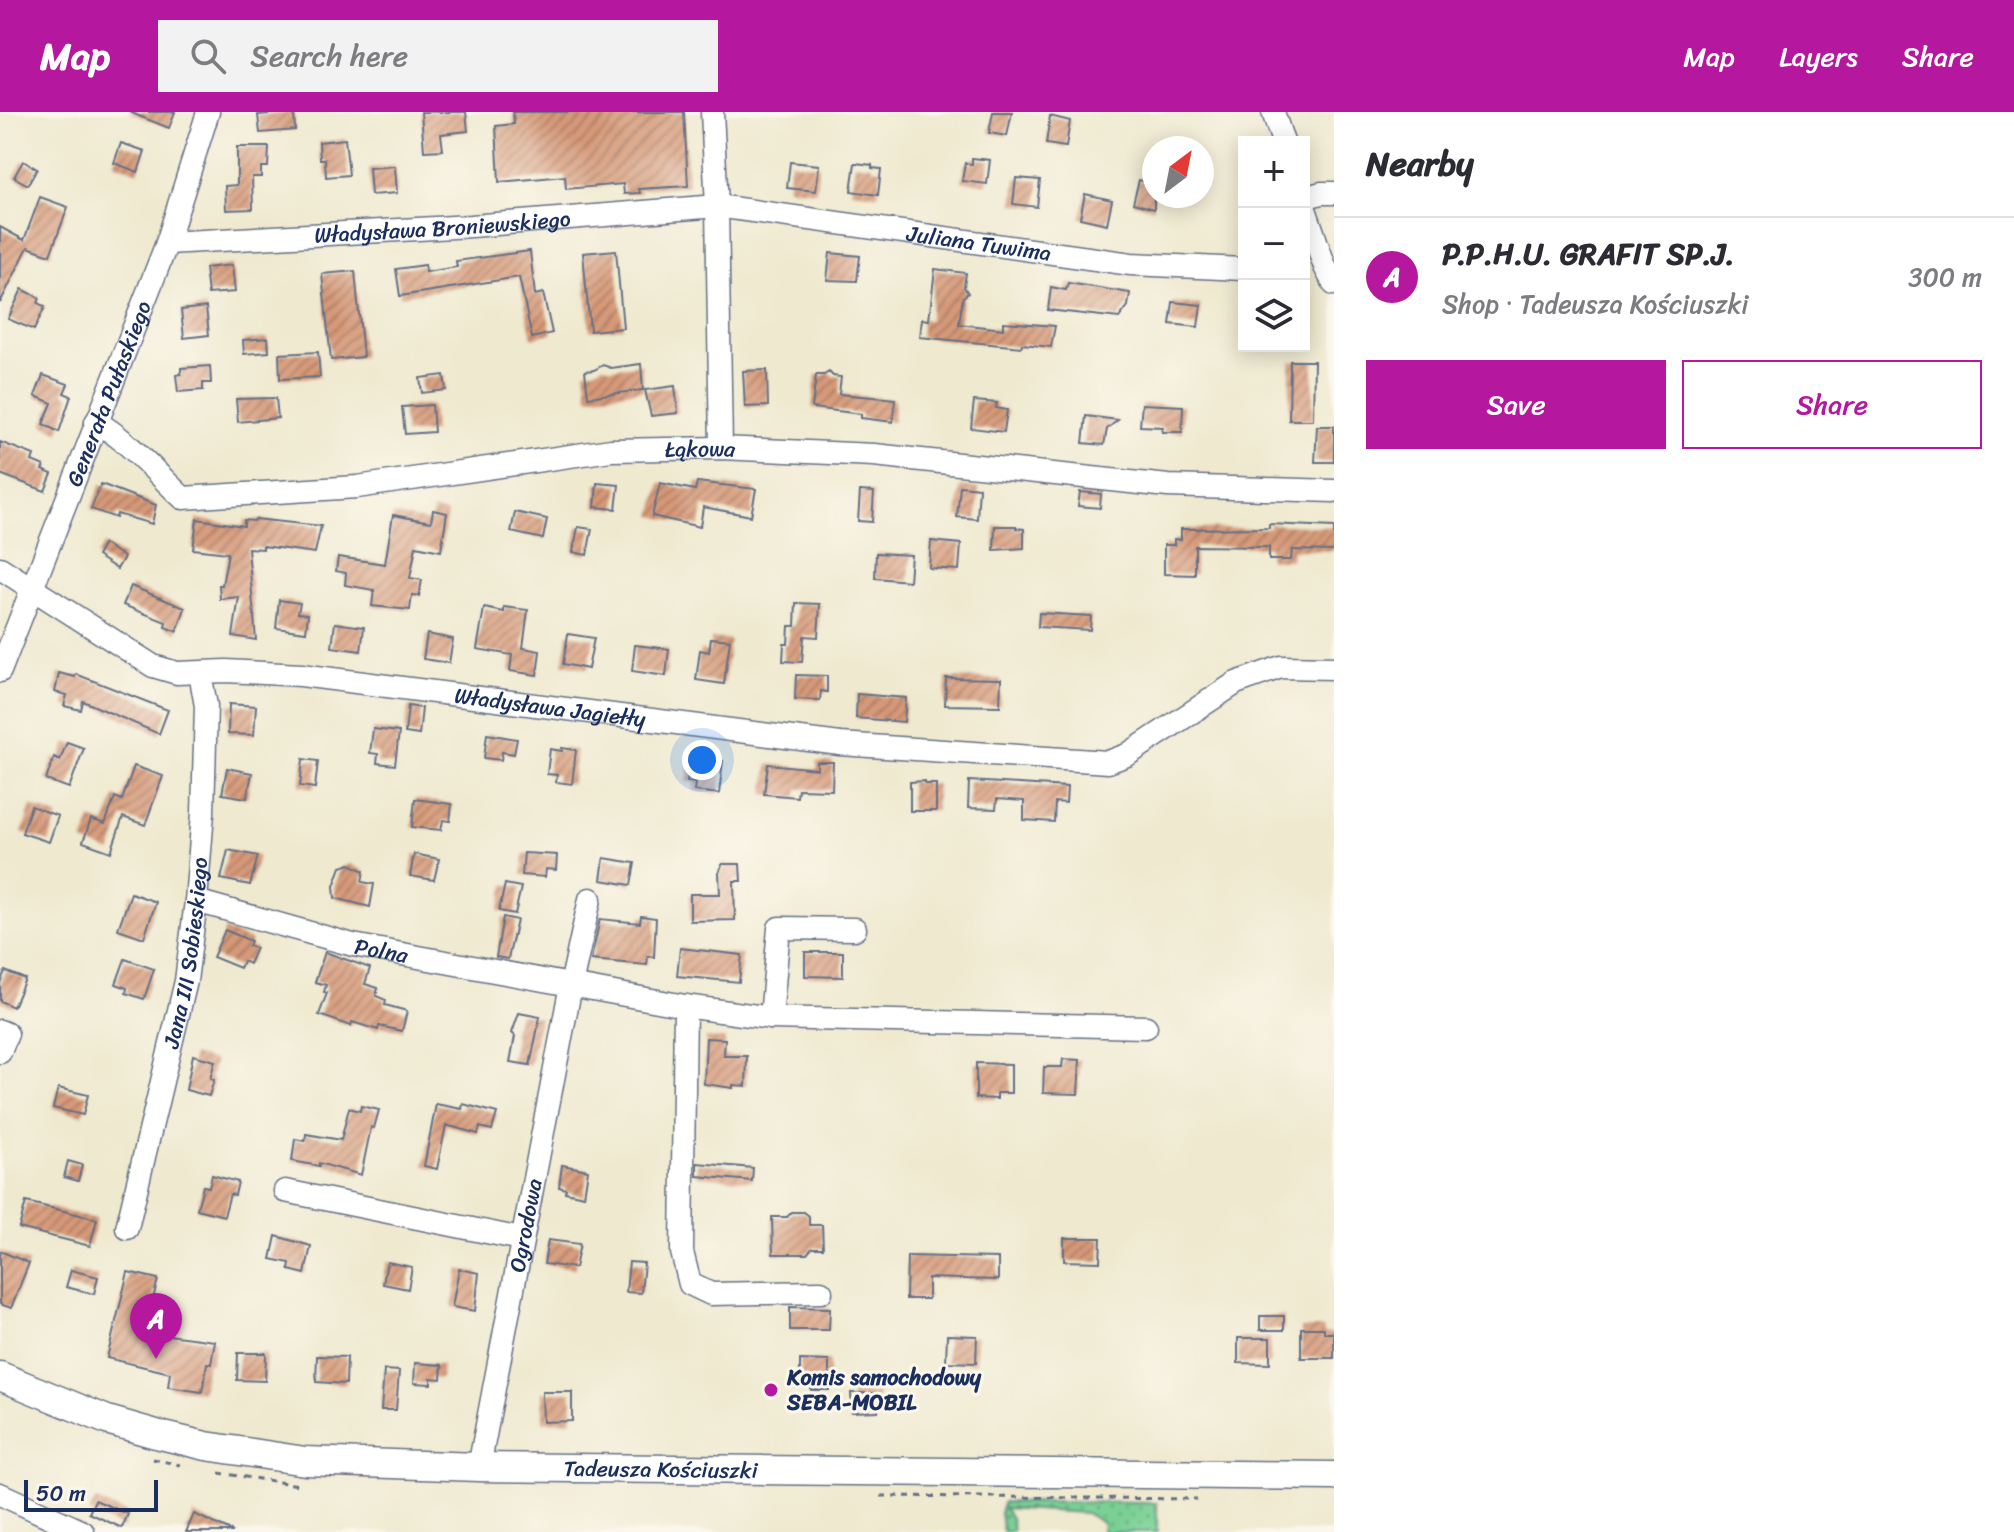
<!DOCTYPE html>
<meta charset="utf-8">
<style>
body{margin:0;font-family:Sriracha,sans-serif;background:#f2f2f3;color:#2b2b33}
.controls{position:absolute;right:24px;top:24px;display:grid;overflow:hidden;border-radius:0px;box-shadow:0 4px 20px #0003}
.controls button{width:72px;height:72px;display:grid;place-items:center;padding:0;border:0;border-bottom:2px solid #e1e1e2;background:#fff;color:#2b2b33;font:40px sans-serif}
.compass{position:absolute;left:1142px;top:24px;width:72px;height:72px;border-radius:50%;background:#fff;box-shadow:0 4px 20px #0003;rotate:32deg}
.scale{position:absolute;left:24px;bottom:20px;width:134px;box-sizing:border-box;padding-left:8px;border:4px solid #1b2f5e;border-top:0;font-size:22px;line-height:28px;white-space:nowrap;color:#1b2f5e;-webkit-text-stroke:6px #fbf7ec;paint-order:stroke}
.you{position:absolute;left:702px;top:648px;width:28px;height:28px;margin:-20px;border:6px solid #fff;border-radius:50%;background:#1a73e8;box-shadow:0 0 0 12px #1a73e833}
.badge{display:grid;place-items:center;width:52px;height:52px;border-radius:50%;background:#b5179e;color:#fff;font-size:26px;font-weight:700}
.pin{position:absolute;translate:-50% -66px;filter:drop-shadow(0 2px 4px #0008)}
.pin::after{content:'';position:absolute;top:42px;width:28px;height:24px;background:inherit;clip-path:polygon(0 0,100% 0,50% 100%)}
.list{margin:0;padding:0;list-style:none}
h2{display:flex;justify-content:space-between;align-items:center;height:104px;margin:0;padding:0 32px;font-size:34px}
h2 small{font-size:26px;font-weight:400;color:#7c7c81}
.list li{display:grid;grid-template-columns:52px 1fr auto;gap:24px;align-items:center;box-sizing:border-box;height:120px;padding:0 32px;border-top:2px solid #e1e1e2}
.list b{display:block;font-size:30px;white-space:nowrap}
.list p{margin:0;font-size:26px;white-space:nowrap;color:#7c7c81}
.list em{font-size:26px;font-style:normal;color:#7c7c81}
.actions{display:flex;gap:16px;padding:24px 32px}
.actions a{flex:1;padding:18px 0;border:2px solid #b5179e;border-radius:0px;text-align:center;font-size:28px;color:#b5179e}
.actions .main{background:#b5179e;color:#fff}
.icon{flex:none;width:44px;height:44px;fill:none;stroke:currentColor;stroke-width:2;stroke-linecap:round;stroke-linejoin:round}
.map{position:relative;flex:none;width:1334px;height:1420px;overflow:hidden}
header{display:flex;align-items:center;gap:48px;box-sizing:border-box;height:112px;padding:0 40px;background:#b5179e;color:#fff}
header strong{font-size:38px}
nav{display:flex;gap:44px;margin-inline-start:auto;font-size:28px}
.search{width:560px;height:72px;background:#f2f2f3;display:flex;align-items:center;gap:20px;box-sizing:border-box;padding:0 28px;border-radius:0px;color:#7c7c81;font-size:30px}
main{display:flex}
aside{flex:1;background:#fff}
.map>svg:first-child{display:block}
</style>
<header>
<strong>Map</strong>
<div class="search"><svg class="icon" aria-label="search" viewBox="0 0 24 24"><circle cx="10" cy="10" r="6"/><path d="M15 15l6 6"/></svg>Search here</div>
<nav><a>Map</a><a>Layers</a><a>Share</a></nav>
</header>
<main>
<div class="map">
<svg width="1334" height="1420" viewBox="0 0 1334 1420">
<defs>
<pattern id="grass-dots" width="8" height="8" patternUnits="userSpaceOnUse" patternTransform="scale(2)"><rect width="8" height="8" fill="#7ad094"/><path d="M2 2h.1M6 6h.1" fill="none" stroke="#63a97c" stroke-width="1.8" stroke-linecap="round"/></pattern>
<pattern id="building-hatch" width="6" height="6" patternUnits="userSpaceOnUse" patternTransform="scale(2)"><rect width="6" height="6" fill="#d69978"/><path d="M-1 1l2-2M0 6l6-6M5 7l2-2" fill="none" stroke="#ad7d66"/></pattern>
</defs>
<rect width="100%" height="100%" fill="#fbf7ec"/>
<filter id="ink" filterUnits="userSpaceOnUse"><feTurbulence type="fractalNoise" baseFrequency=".0125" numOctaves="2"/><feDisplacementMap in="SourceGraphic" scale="16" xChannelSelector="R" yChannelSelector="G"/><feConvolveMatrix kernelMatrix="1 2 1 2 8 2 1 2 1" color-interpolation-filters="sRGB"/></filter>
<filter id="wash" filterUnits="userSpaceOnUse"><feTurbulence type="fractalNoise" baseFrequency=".006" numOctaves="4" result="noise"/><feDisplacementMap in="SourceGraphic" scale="32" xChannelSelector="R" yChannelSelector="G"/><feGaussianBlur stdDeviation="1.8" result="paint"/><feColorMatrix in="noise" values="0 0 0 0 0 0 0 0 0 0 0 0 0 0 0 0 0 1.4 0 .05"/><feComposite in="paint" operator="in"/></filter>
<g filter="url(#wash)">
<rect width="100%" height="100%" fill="#efe9cf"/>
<path fill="url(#grass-dots)" stroke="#4a8079" stroke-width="2" d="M1003 1390 1157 1391V1420H1102L1103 1411 1085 1401 1004 1396 1011 1406 1013 1420H1003L1000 1401Z"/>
<g id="blocks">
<path fill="url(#building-hatch)" d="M129 0H175L169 16Z
M294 0 295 18 260 21 258 3Z
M421 0H466L468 19 441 22 443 38 424 39Z
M513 0H684L688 74 639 77 640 81 624 82 623 72 566 77 565 64 499 70 496 14 514 12Z
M993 0H1012L1007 24 989 21Z
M1050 4 1070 9 1066 35 1046 32Z
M345 27 349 63 326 65 325 47H320L319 30Z
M121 31 145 39 138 60 114 51Z
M237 35H269L268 55H261V65H252L253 97 226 98 225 74 237 73Z
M972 46 990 48 987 72 962 69 965 51 972 52Z
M23 49 37 57 28 73 14 65Z
M790 50 819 53 816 79 787 76Z
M855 51 872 53V56L881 57 878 83 851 79Z
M395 54 397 81 371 83 369 56Z
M1016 66 1040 68 1037 95 1013 92Z
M1139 68 1154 72V97L1133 91Z
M1085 82 1112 88 1107 112 1080 106Z
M40 85 68 95 50 143 28 135 0 191V115L24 128Z
M616 138 623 216 590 219 583 141Z
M530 139 535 183 543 181 552 221 532 226 519 165 400 184 396 157 425 153 426 160 457 155 456 149Z
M830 141 860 144 857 169 827 168Z
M232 153 235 180 208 182 205 156Z
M935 157 966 161 964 175 968 181 963 185 959 212 1003 217V210L1055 214 1051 235 1022 232 1021 235 920 225 922 207 929 208Z
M355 159 363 245 331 248 322 162Z
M1068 171 1130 181 1128 194 1119 206 1048 198 1051 175 1066 178Z
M22 177 40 186 38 191 45 195 34 218 8 207Z
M1173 190 1201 193 1198 215 1170 212Z
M206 195 209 223 184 226 181 198Z
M268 226 269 240 244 242 243 228Z
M318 240 320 265 280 267 279 242Z
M1290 249H1314L1313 308H1289Z
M641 252 643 278 588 285 585 259 594 258 603 253 611 256Z
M210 254 211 271H203V278L178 280 176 263 181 262V256Z
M767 258 768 294 745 295 743 259Z
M829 260 833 264 841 265 839 282 895 287 893 310 861 306V302L812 296 816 263H824Z
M43 263 68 272 64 281 71 284 59 320 43 312 52 291 35 284Z
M444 263 446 278 422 281 420 266Z
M675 274 678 301 651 304 645 278Z
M276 286 278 306 238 310 236 287Z
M974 289 997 291 996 296 1007 298 1004 320 971 316Z
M1142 292 1183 294 1182 320H1162L1163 315 1140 314Z
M432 293 434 320 405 322 402 295Z
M1086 304 1118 308 1107 317 1104 333 1083 331Z
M1317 314H1334V350H1315Z
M0 330 34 343 32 349 44 354 42 358 52 362 45 379 0 362Z
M697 370 756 377 751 404 703 395 700 415 652 404 660 371 695 378Z
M597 371 619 373 616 397 595 395Z
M101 372 156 393 152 412 117 402 116 406 91 397Z
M960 374 979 376 977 407 957 405Z
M860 379 874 380 872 410 858 409Z
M1080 380 1101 382 1100 396 1078 394Z
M433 398 447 401 441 439 416 434 410 466 422 468 419 484 412 483 410 498 372 494 374 478 345 473 346 461 336 459 338 445 385 452 393 403 431 410Z
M515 400 547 407 543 427 511 420Z
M197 407 244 414V408L254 409 255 407 321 414 315 441 263 434V437L248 436 256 528 233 524 239 485 220 487 219 473H222L228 441 193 437Z
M1269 412 1334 415V439L1292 438 1291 448H1269V435L1195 434V463L1164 462V433H1174V427L1181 428V417L1269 416Z
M995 414H1016V416L1024 417V436L994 438Z
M578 415 592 417 587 443 573 440Z
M931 429 961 432 959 458 929 456Z
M104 432 124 445 117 457 97 444Z
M876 441 911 443 909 469 875 466Z
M131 474 185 496 177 520 165 515 166 510 123 493Z
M279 488 300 491 298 501 308 502 306 520 276 516Z
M796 491 820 492 818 525 804 524 802 550 783 549 784 532H788L789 514H795Z
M504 495 528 498 523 536 540 539 537 563 510 559 512 543 477 537 484 496 504 500Z
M1039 501 1091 504 1090 518 1038 515Z
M335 511 364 515 361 539 332 535Z
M427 522 453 527 449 551 423 547Z
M568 522 594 526 588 557 563 552Z
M711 526 730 528 724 572 696 568 700 538 709 540Z
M635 533 669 537 666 564 632 559Z
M59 561 75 565 76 562 168 598 159 622 83 589 81 598 64 594 67 583 55 580Z
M796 563 827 564V580L821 579 820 588 795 587Z
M946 566 1001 567 1000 594 945 593Z
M857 582 906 586 904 610 856 606Z
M229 592 256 594 254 623 228 622Z
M408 594 422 596 419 623 405 621Z
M373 617 399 620 395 653 377 651 378 642 370 641Z
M487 622 517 627 514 642 502 640 501 648 484 646Z
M67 630 84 636 69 676 46 668 54 645 60 648Z
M562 636 576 638 572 672 556 670 557 663 547 662 550 637 562 639Z
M690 645 723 649 719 682 694 679 695 671 687 670Z
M303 647 318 649 315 676 300 674Z
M817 650H833L832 678 798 677 797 685 764 682 768 652 817 657Z
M134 654 163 664 145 713 123 705 111 740 83 730 91 707 105 712 115 685 122 688Z
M227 656 252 661 247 686 222 682Z
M925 669V672H936V699H910V670Z
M969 669 1067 675 1066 691 1055 690 1054 710 1024 708V689L997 687 996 697 968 696Z
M415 687 452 692 450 709 443 708 441 718 412 715Z
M31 694 58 704 49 730 22 721Z
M228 738 258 744 250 773 221 767Z
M524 741 557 743 556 758 546 757 545 765 522 763Z
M414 742 439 747 434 768 410 764Z
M604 746 635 751 631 773 601 768Z
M350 752 364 759 362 770 374 772 370 795 335 786 334 774 341 755Z
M722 752H740L741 769H734L735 808 690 809V782H720L719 761Z
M505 772 521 775 515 802 499 799Z
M131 781 156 790 144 826 118 817Z
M641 804 656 806 654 845 648 844 647 853 591 848 600 807 640 811Z
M503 805 517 808 508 847 496 845Z
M225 818 251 829 249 834 256 836 249 852 243 849 240 856 213 845Z
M680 836 742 843 739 870 677 864Z
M325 840 370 856 365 872 378 876 376 884 386 888 385 893 407 899 402 919 379 914 378 918 352 910 351 914 319 903 327 881 324 880 326 873 315 870Z
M805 840H843V865L805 864Z
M125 847 154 857 144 887 126 881 127 876 116 872Z
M5 859 25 867 13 895 0 889V871Z
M519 901 540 905 530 953 510 950 515 924 512 921Z
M706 926 725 927 724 944H747L746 974 733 973V976L704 972Z
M193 943 215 949 210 967 214 968 209 984 186 978Z
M1063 947 1080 948 1078 982 1043 981 1044 955H1062Z
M976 951 1011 952V981H997V987L976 986Z
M58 976 88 983 83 1003 53 996Z
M436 992 462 997 463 992 497 1001 492 1018 480 1015 478 1022 446 1013 437 1057 424 1054Z
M361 994 379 998 374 1016 371 1015 361 1063 319 1051V1054L292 1049 295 1027 305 1029 306 1022 341 1028 349 996 360 999Z
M68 1049 82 1053 78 1069 64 1065Z
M697 1051 753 1056 752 1069 697 1064Z
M562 1053 588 1058 584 1084 565 1080 566 1077 559 1075Z
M212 1063 238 1070 235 1083 230 1082 224 1104 197 1097 203 1074 209 1075Z
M26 1090 97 1107 90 1134 19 1116Z
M792 1100H804L809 1104V1113H822L823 1136H812L807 1142H773L772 1105H787Z
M276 1124 311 1134 305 1162 289 1158 290 1151 271 1147Z
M1064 1126H1101L1100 1150 1064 1149Z
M548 1128 580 1132 575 1156 544 1152Z
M0 1139 29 1151 11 1196 0 1192Z
M907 1144 998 1146V1168L928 1166V1187H906Z
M387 1150 412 1155 408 1177 383 1172Z
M629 1150 644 1151 641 1181 626 1180Z
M459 1157 479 1161 475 1199 452 1195Z
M71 1158 98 1165 94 1182 66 1175Z
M128 1160 158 1167 145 1220 215 1229 211 1252 207 1251 202 1280 168 1275 170 1261 107 1246Z
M790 1195 830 1196 829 1218H790Z
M1260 1204H1284V1218H1260Z
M1301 1216H1324V1221H1334V1246H1301Z
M947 1223 977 1224 976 1251 946 1250Z
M1238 1226H1270V1252L1238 1251Z
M238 1241H266L265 1269 237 1268Z
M317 1244 347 1245 346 1272 316 1270Z
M800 1248 829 1249V1278H811V1275H800Z
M415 1251 442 1253 441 1267 431 1266V1272L414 1271Z
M384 1258 399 1259 396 1298H381Z
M542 1280H572V1309L543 1310Z
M851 1281H878V1299L852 1300Z
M95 1388 128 1402 122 1416 89 1401Z
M194 1402 233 1420H186Z"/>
</g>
</g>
<g filter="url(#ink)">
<use href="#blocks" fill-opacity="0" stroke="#657086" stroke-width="2"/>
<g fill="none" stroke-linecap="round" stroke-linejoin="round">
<g stroke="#657086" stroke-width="25">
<g id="minor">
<path d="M712 0 717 94 721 336"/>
<path d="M1273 0 1283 30"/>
<path d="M1304 86 1321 81H1334"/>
<path d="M1304 94 1325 155 1334 172"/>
<path id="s1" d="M167 131 471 114 717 94 1131 152 1244 157"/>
<path id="s2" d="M96 310C127 327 156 361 183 386L357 375 611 338 721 336 874 343 1168 374 1334 379"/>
<path id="s3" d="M0 456 153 554 177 561 226 559 301 563 840 632 1108 650 1127 643 1236 571 1281 555 1334 556"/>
<path id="s4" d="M0 559 167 131 208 0"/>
<path id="s5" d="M196 789 353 833 685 894 771 906 779 816 855 817"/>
<path d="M685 894 682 1140 690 1172 711 1182 821 1180"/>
<path d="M771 906 1146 915"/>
<path d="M0 919 7 922 0 940"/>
<path d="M285 1079 521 1127"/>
<path id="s6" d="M127 1116 186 869 196 789 203 701 206 594 200 561"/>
<path id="s7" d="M479 1355 571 873 590 787"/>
<path d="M0 1382 83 1420"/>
</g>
</g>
<g stroke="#657086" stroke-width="31">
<g id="major">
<path id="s8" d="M0 1264 107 1308 156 1322 206 1334 305 1349 479 1355 1334 1364"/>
</g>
</g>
<path stroke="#657086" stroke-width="3" stroke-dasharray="6 6" stroke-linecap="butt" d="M153 1347 180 1353
M219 1361 299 1373
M881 1384 1197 1387"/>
<use href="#minor" stroke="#fff" stroke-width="22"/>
<use href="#major" stroke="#fff" stroke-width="28"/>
</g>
</g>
<circle fill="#b5179e" stroke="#fbf7ec" stroke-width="3" cx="771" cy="1278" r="8"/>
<g text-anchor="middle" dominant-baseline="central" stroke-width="6" stroke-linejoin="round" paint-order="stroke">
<g font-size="22" fill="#1b2f5e" stroke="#fbf7ec">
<text stroke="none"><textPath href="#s1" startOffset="276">Władysława Broniewskiego</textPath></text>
<text stroke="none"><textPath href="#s1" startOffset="816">Juliana Tuwima</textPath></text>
<text stroke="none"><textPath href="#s4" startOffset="298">Generała Pułaskiego</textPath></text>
<text stroke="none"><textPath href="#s2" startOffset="636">Łąkowa</textPath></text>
<text stroke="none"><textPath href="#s3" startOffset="582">Władysława Jagiełły</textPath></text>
<text stroke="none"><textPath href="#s5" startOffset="192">Polna</textPath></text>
<text stroke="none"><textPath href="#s6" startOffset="282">Jana III Sobieskiego</textPath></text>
<text stroke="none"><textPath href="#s7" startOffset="246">Ogrodowa</textPath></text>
<text stroke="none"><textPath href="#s8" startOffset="674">Tadeusza Kościuszki</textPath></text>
</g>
<g font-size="22" font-weight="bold" fill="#1b2f5e" stroke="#fbf7ec" text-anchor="start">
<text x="787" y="1265">Komis samochodowy<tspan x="787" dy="25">SEBA-MOBIL</tspan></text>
</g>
</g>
</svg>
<div class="controls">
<button>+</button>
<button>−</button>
<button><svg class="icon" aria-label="layers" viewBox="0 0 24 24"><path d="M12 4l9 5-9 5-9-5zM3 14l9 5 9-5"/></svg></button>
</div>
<svg class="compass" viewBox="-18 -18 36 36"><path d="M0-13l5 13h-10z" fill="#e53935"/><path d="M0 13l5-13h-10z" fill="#7c7c81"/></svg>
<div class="scale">50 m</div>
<div class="you"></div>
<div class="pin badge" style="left:156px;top:1247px">A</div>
</div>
<aside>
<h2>Nearby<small></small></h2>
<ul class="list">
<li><span class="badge">A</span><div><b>P.P.H.U. GRAFIT SP.J.</b><p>Shop · Tadeusza Kościuszki</p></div><em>300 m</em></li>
</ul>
<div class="actions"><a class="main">Save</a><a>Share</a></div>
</aside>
</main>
